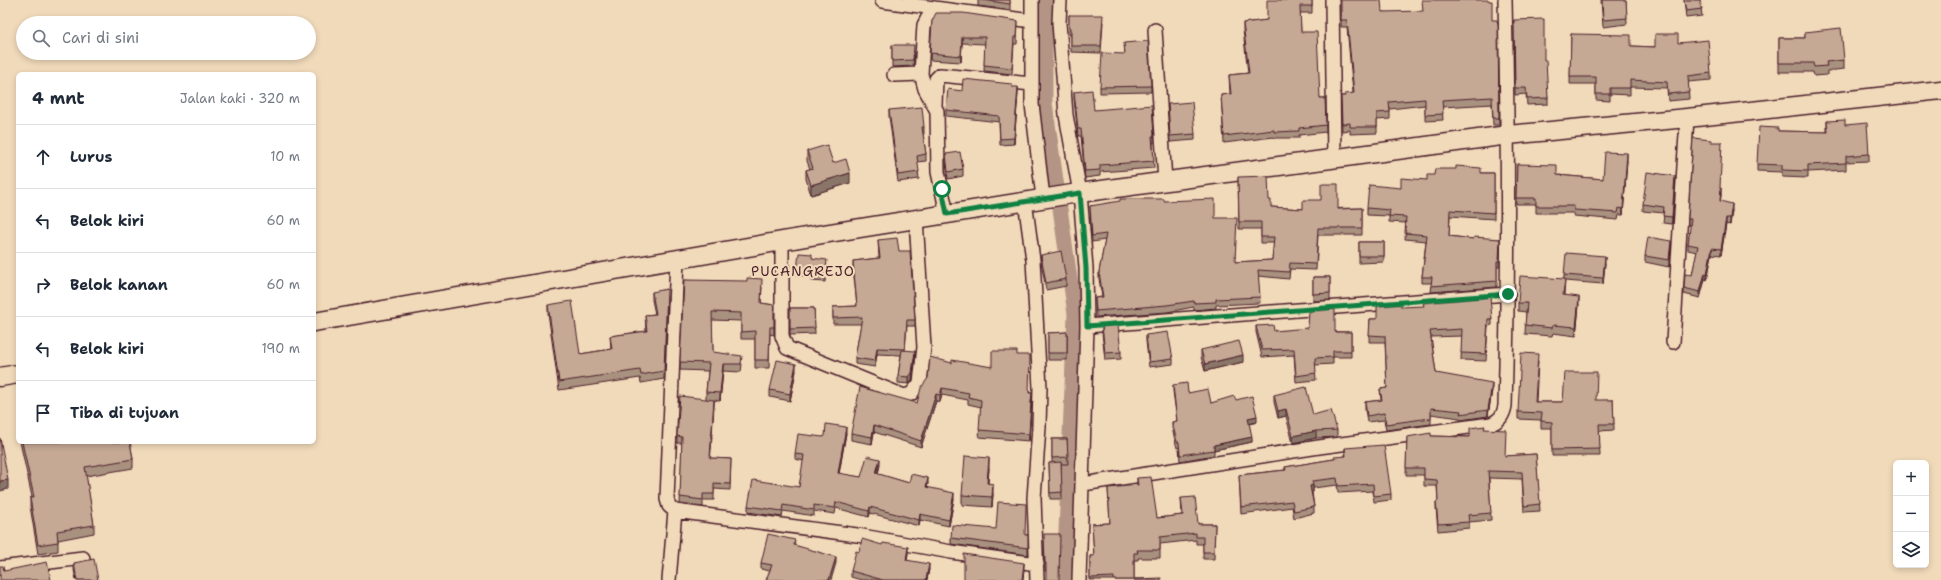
<!DOCTYPE html>
<html lang="id">
<meta charset="utf-8">
<style>
body{margin:0;font-family:"Shantell Sans",sans-serif;background:#f2f2f3;color:#1f2937}
.controls{position:absolute;right:12px;bottom:12px;display:grid;overflow:hidden;border-radius:6px;box-shadow:0 2px 6px #0003}
.controls button{width:36px;height:36px;display:grid;place-items:center;padding:0;border:0;border-bottom:1px solid #e0e1e3;background:#fff;color:#1f2937;font:20px sans-serif}
.stop{position:absolute;width:12px;height:12px;margin:-9px;border:3px solid #0b8043;border-radius:50%;background:#fff}
.stop.end{background:#0b8043;border-color:#fff;box-shadow:0 1px 4px #0008}
.list{margin:0;padding:0;list-style:none}
h2{display:flex;justify-content:space-between;align-items:center;height:52px;margin:0;padding:0 16px;font-size:17px}
h2 small{font-size:13px;font-weight:400;color:#747a83}
.list li{display:grid;grid-template-columns:26px 1fr auto;gap:12px;align-items:center;box-sizing:border-box;height:64px;padding:0 16px;border-top:1px solid #e0e1e3}
.list b{display:block;font-size:15px;white-space:nowrap}
.list em{font-size:13px;font-style:normal;color:#747a83}
.icon{flex:none;width:22px;height:22px;fill:none;stroke:currentColor;stroke-width:2;stroke-linecap:round;stroke-linejoin:round}
.map{position:relative;flex:none;width:1941px;height:580px;overflow:hidden}
.search{position:absolute;background:#fff;box-shadow:0 2px 6px #0003;left:16px;top:16px;width:300px;height:44px;display:flex;align-items:center;gap:10px;box-sizing:border-box;padding:0 14px;border-radius:22px;color:#747a83;font-size:15px}
.panel{position:absolute;background:#fff;box-shadow:0 2px 6px #0003;left:16px;top:72px;width:300px;height:372px;border-radius:6px}
.map>svg:first-child{display:block}
</style>
<div class="map">
<svg width="1941" height="580" viewBox="0 0 1941 580">
<rect width="100%" height="100%" fill="#f1daba"/>
<filter id="ink" filterUnits="userSpaceOnUse"><feTurbulence type="fractalNoise" baseFrequency=".025" numOctaves="2"/><feDisplacementMap in="SourceGraphic" scale="8" xChannelSelector="R" yChannelSelector="G"/><feConvolveMatrix kernelMatrix="1 2 1 2 8 2 1 2 1" color-interpolation-filters="sRGB"/></filter>
<g filter="url(#ink)">
<g fill="none" stroke-linecap="round" stroke-linejoin="round">
<path stroke="#b49585" stroke-width="15" d="M1045 0V103L1075 314 1064 580"/>
<g stroke="#4a1f2b" stroke-width="16">
<path id="street" d="M1032 0V104L1043 198
M1060 0 1059 23 1066 115 1080 193 1086 268 1087 326 1079 580
M1332 0 1334 159
M882 1 1032 21
M933 8 924 25 921 74 925 89 937 111 938 172 947 214
M1155 30 1165 181
M894 75 921 74
M935 105 936 79 940 75 1032 84
M1025 201 1033 260 1040 388 1039 427 1034 498 1037 580
M782 241V336L787 348 904 396 911 394 920 383 924 347 916 219
M677 259 667 499 669 506 675 511 857 535 951 552 1037 564
M1087 326 1508 294
M1673 342 1687 118
M1083 484 1319 447 1491 424C1500 420 1503 416 1505 406 1509 270 1508 135 1505 0
M0 568 83 558
M669 580 675 511"/>
</g>
<g stroke="#4a1f2b" stroke-width="21">
<path id="secondary" d="M314 322 823 234 1072 194 1508 135 1687 118 1941 90
M0 377 18 374"/>
</g>
<use href="#street" stroke="#f1daba" stroke-width="13"/>
<use href="#secondary" stroke="#f1daba" stroke-width="18"/>
</g>
<path fill="#a9917f" stroke="#4a1f2b" d="M978 0H1010V10L978 6Z
M1312 0V13H1300L1301 32 1320 98H1325L1326 132 1299 135V138H1274V137L1224 143 1221 95 1230 94 1229 75 1248 73 1243 30V23L1267 20Z
M1341 0 1382 12 1492 20 1498 25 1499 125H1493L1492 104 1442 107 1443 120 1425 121V105L1390 109V119L1377 120V133L1350 134V130L1342 131 1341 96H1345L1353 93 1347 27H1341Z
M1601 0H1626L1627 24 1603 27Z
M1684 0H1700L1702 16 1686 18Z
M1069 15 1103 22 1101 53 1071 52V35H1069Z
M1514 20 1544 60 1548 98V104L1527 105 1526 94 1515 95Z
M932 21H1018L1017 44H1014L1012 74 984 71 985 44 962 43 961 62 930 60Z
M1805 32 1844 60V69L1827 71V75L1814 76 1813 72H1779V38H1805Z
M1571 34 1631 46 1655 47 1678 43 1711 73V80L1688 82 1689 99 1668 101 1667 88 1630 87V95L1610 94V101L1596 100V84H1570Z
M1124 43 1151 86V92L1100 93V87L1125 54Z
M892 45 914 52 913 66 892 67Z
M1012 87 1018 93 1014 144 1000 145 999 122 946 116V110L962 91Z
M1074 92 1094 110 1154 136V143H1153L1154 168 1100 172V176L1085 178 1081 136H1078L1074 99Z
M1168 104 1195 134V140L1170 142Z
M889 110 924 127V134H923L926 154V161L917 162 919 179 898 182 889 116Z
M1827 121 1845 125 1869 154V161L1846 162V170L1808 172V178L1782 177V172L1757 171V164L1778 131 1827 132Z
M1711 142 1721 195 1720 202 1732 210 1730 225 1726 224 1721 255 1712 254 1707 280 1705 279 1700 298 1684 294V288L1692 275 1697 252 1688 250V244L1691 225H1688V219Z
M807 151 833 163 850 183 811 195 806 179V170L810 169 807 161Z
M946 154 963 169V176L948 179 946 161Z
M1627 160 1623 215H1619L1618 220 1574 216V213H1536V204H1516L1517 164 1557 175 1603 179Z
M1481 173H1494V219L1450 216 1449 236 1473 239H1500L1499 267H1497V287L1431 292 1432 283H1422V277L1426 241 1405 239 1406 223 1389 222V216L1367 215V208L1401 188 1427 180 1434 175Z
M1238 177 1269 200 1271 207 1303 209 1362 208V235H1318L1316 270 1290 269 1289 279 1258 276 1260 303 1216 305V308L1194 310V307L1167 312 1096 317 1095 298 1102 297 1099 279V272L1105 240 1092 242 1090 206 1164 201 1215 218 1235 262 1272 260 1274 243H1261V229H1239Z
M1675 182 1672 224 1663 223 1664 213 1643 211V204Z
M878 240 899 251 915 320V326H907L905 350 915 358 912 380 909 384 898 383V376L901 355 877 354 875 367 855 364V358L861 324H833V307L857 306 853 267V261L879 258Z
M1359 242H1384V262L1359 263Z
M1671 247 1669 267 1645 262V256Z
M1041 255 1066 279V286L1046 290 1041 262Z
M812 258 827 265 825 282 811 281V277L797 275V270Z
M1605 263 1603 284 1565 281 1564 295 1579 305 1576 336 1553 333 1552 336 1525 334 1526 312 1518 311V303L1564 279V275Z
M1313 277H1330V300L1313 301Z
M684 280 762 287 761 303 774 305V335L770 334 769 368H755V339H741V321L712 320 713 352 742 364 741 372 723 371 720 401 714 400 710 458 731 459 730 490 714 489V500H703V507L680 504 682 443H677V436L706 399V392L708 371 680 370Z
M652 292 667 297 664 379 641 383 640 378 559 390 548 313V305L580 354 611 349 610 336 646 331 645 315 655 314 652 300Z
M1401 307 1492 319V325L1488 326 1486 361 1461 360 1462 336 1431 337 1436 373 1492 390 1488 416 1460 420V418L1431 414V424L1386 430 1384 420 1367 422 1365 409V402L1381 400 1380 389 1387 388 1385 342H1369L1370 319H1377Z
M790 308H814L815 334 790 335Z
M1102 326 1121 352V359L1105 360 1102 333Z
M1256 326 1274 331 1351 332V357H1333V364L1315 365 1316 380 1296 382 1294 355 1262 357 1256 332Z
M1067 332V360H1048V333Z
M1146 335 1173 359V364L1149 367 1146 341Z
M1201 350 1243 362 1205 371 1201 357Z
M1017 355 1030 393H1032L1029 441 979 437 981 407 968 404V400L942 395 940 402 936 401 921 447 874 432 872 444 851 440V433L917 403 952 363 992 367Z
M1538 361 1536 402H1563L1613 400 1614 430 1599 431 1600 456H1552V428H1541V420L1518 419V412Z
M796 371 790 401 770 397V390Z
M1173 385 1188 393 1211 403 1236 400 1257 422 1249 424 1252 442 1214 450V455L1180 461 1179 447 1177 448 1172 428V422L1177 421 1173 391Z
M1274 395 1313 415 1337 430V437L1316 438 1293 443 1286 416 1278 418 1274 402Z
M1485 429 1506 456 1536 454 1540 511 1524 512 1522 479 1489 478 1491 520 1469 522V528L1438 531 1436 508V502L1438 501 1437 486H1424V475H1406L1407 437 1431 436 1470 437Z
M846 433 839 474 861 477 880 465 878 474 909 483H928L927 488 954 499 949 526 920 520 919 526 870 513 869 517 836 508 835 514 814 511V516L783 511 782 517 748 512V506L799 487 804 461 795 459V454L823 437Z
M1052 439H1067L1068 464H1061L1062 499H1050L1049 463H1052Z
M20 442H130L133 459V468L86 476 94 525V533L58 540V551L38 554 30 506V498L32 497Z
M1345 448 1391 494V500L1374 502 1373 491 1338 493 1337 485 1313 488V492H1312L1314 507V513L1294 518 1292 507 1241 514 1239 475 1285 470V467L1334 459 1345 456Z
M989 468 988 483 993 494 992 507 962 505V495Z
M1137 478 1157 518 1182 515 1181 498 1198 524H1215L1214 559H1203V544H1196V540L1160 544V558H1138V560H1134V579L1161 580H1090V556H1094L1092 524 1110 523 1108 488 1137 486Z
M1060 534 1046 571H1045L1044 541Z
M1025 535H1028V555L951 544V538Z
M795 545 836 563 770 571 761 569V563Z
M859 552 908 553 907 560 929 569 927 580H861L851 577V571Z
M74 563 98 580H76L74 570Z"/>
<path fill="#8a7668" stroke="#4a1f2b" d="M962 37V43L961 62V56Z
M1018 87V93L1014 144V138Z
M1627 153V160L1623 215V209Z
M850 173V183L811 195V185Z
M1675 176V182L1672 224V217Z
M1721 188V195L1720 208V201Z
M1732 204V210L1730 225V218Z
M1726 218V224L1721 255V249Z
M1671 241V247L1669 267V260Z
M1712 248V254L1707 280V274Z
M1605 256V263L1603 284V278Z
M1705 273V279L1700 298V292Z
M1579 297V305L1576 336V327Z
M877 348V354L875 367V361Z
M915 351V358L912 380 909 384V377Z
M1243 355V362L1205 371V364Z
M723 364V371L720 401V393Z
M796 364V371L790 401V394Z
M1492 383V390L1488 416V410Z
M942 388V395L940 402V395Z
M936 394V401L921 447V441Z
M714 400V406L710 464V458Z
M1031 402V409L1029 441V434Z
M1286 409V416L1278 418V411Z
M1257 416V422L1248 424V418Z
M874 425V432L872 444V437Z
M846 427V433L838 479V473Z
M1316 431V438L1293 443V436Z
M1252 437V442L1214 450V445Z
M989 458V468L987 493V483Z
M880 459V465L876 479V473Z
M928 478V483L926 493V487Z
M8 480V489L0 491V481Z
M993 484V494L992 507V497Z
M1313 485V492L1310 493V486Z
M954 493V499L949 526V520Z
M870 507V513L869 517V511Z
M920 514V520L919 526V520Z
M908 547V553L906 566V560Z
M836 557V563L831 580H829Z
M1024 563V570L1023 580H1022Z
M929 564V569L927 580H926Z"/>
<path fill="#c5a994" stroke="#4a1f2b" d="M983 0H1010V4Z
M1267 0H1312V6H1300L1301 32H1317L1320 98H1325L1326 125 1299 128V131L1274 132V130L1224 136 1221 95 1231 94 1229 75 1249 73 1243 23 1267 20Z
M1341 0H1381L1382 12 1423 11 1422 0H1489V1H1492V20H1497L1498 25 1499 118H1493L1492 97 1442 100 1443 114 1425 115V99L1389 102 1390 112 1377 113V127H1350V123L1342 124 1341 96H1345V94L1354 93 1347 20H1341Z
M1602 0H1626L1627 18 1603 20Z
M1684 0H1700L1702 9 1686 11Z
M936 13H963L1018 21 1017 37H1014L1012 68 984 65 985 37H962L961 56 930 53 932 21Z
M1069 15H1103L1101 46H1071V28H1069Z
M1544 19V60H1546L1548 98 1527 99 1526 88H1515L1514 20Z
M1841 28 1844 60 1826 62 1827 66 1814 67 1813 63H1779V38H1805V32Z
M1571 34 1628 35H1631V46L1655 47V34H1678V43L1708 40 1711 73 1688 76 1689 92 1668 94 1667 82 1630 80V88H1610V94H1596V77H1570Z
M1148 41 1151 86 1100 87 1102 53 1125 54 1124 43Z
M892 45H914L913 60 892 61Z
M963 79 1012 84V87H1018L1014 138 1000 139 999 116 946 110 948 89 962 91Z
M1092 90 1094 110 1152 105 1154 136H1152L1154 161 1100 165V170L1085 171 1081 129H1078L1074 92Z
M1192 102 1195 134 1170 136 1168 104Z
M922 107 924 127H922L926 154 917 156 919 172 898 175 889 110Z
M1845 120V125L1867 123 1869 154 1846 156V163L1808 165V171L1782 170V165L1757 164 1759 127 1778 128V131L1828 132 1827 121Z
M1693 138 1711 140V142H1722L1720 188H1721L1720 201 1732 204 1730 218H1726L1721 249 1712 248 1707 274 1705 273 1700 292 1684 288 1685 274 1692 275 1698 246 1688 244 1691 219H1688Z
M827 145 833 163 846 159 850 173 811 185 806 170 813 168 807 151Z
M960 152 963 169 948 172 946 154Z
M1605 152 1627 153 1623 209 1619 208 1618 213 1574 210V206H1536V198H1516L1517 164 1557 165V175L1603 179Z
M1456 166 1481 168V173H1494V213L1450 210 1449 236 1473 239 1474 237 1500 239 1499 261H1497V281L1431 286 1432 277H1422L1427 235 1405 233 1406 217 1389 216 1390 210 1367 208 1369 185 1401 188V178L1427 180V175H1434L1435 169H1456Z
M1647 172 1675 176 1672 217 1663 216 1664 207 1643 204Z
M1268 176 1269 200H1271V207L1303 209V200H1321V184H1338V209L1362 208V228H1318L1316 264 1290 263 1289 272 1258 270 1260 297 1216 299V302L1194 303V301L1167 305 1096 311 1095 298 1103 297 1099 272 1106 234 1092 236 1090 206 1120 201V199H1164V201L1215 199V218H1237L1235 262 1272 260 1274 237H1261V222H1239L1238 177Z
M1648 237 1671 241 1669 260 1645 256Z
M897 238 899 251H910L915 320H907L905 349 877 348 875 361 855 358 862 317 833 318V307L857 306 853 261 880 258 878 240Z
M1359 242H1384V256H1359Z
M1061 251 1066 279 1046 283 1041 255Z
M799 253 812 254V258L827 260 825 277 811 276V272L797 270Z
M1566 253 1605 256 1603 278 1564 275Z
M1520 276 1565 279 1563 295 1579 297 1576 327 1553 325 1552 328 1525 325 1527 303H1518Z
M1313 277H1330V293L1313 294Z
M747 278 762 279 761 303 774 305V327H770L769 360H755V331L741 332V313L712 312 713 352 742 356 741 364H723L720 393 706 392 709 363 680 362 684 280 747 281Z
M667 289 664 371 641 375 640 370 559 382 548 305 572 301 580 354 612 349 610 336 647 331 645 315 656 314 652 292Z
M1490 297 1492 319H1488L1486 354 1461 353 1462 329 1430 331 1436 373 1492 383 1488 410 1460 414 1461 411 1431 408V418L1386 424 1384 413 1367 416 1365 402 1382 400 1380 389 1387 388 1385 336 1369 335 1370 319H1377V306L1401 304V307L1424 306 1423 303 1430 302Z
M790 308H814L815 328 790 329Z
M1335 309V332H1351V351H1333V357L1315 358 1316 373 1296 376 1294 349 1262 350 1256 326 1273 325 1274 331 1308 328 1309 311Z
M1118 325 1121 352 1105 353 1102 326Z
M1067 332V353H1048V333Z
M1168 332 1173 359 1149 362 1146 335Z
M1239 341 1243 355 1205 364 1201 350Z
M902 350 915 351 912 373 909 377 898 376Z
M992 351H1017V355H1030L1029 393H1032L1031 402 1029 434 979 430 981 400 968 397 969 393 942 388 940 395 936 394 921 441 874 425 872 437 851 433 860 387 917 403 921 388 928 378 930 357 952 363V360L992 367Z
M1521 353 1538 354 1535 402H1563L1565 372H1597L1596 400H1613L1614 424H1599L1600 449 1552 450V422L1541 421 1542 413 1518 412Z
M777 360 796 364 790 394 770 390Z
M1187 383 1188 393 1208 389 1211 403 1234 396 1236 400 1252 396 1257 416 1248 418 1252 437 1214 445V450L1180 455 1179 442H1177L1172 422 1177 421 1173 385Z
M1306 387 1313 415 1331 410 1337 430 1316 431 1293 436 1286 409 1278 411 1274 395Z
M680 396 714 400 710 458 731 459 730 484 714 483V494H703V500L680 497 682 437 677 436Z
M826 424 846 427 838 473 861 477 867 456 880 459 876 473 879 474 909 483 911 474 928 478 926 487 954 493 949 520 920 514 919 520 870 507 869 511 836 502 835 508 814 505V510L783 505 782 511 748 506 753 480 799 487 804 455 795 454 798 434 823 437 825 436Z
M1485 426 1484 429 1506 430 1505 456 1536 454 1540 504 1524 506 1522 472 1488 471 1491 513 1468 515 1469 522 1438 524 1436 502 1438 501 1437 480 1424 479V468H1406L1407 437 1431 433V436L1470 437V428Z
M0 438 8 480 0 481Z
M1052 439H1067L1068 457 1052 458Z
M22 442H130L133 459 85 467 94 525 57 531 58 542 38 545 30 498 34 497Z
M1384 445 1391 494 1374 496 1373 484 1338 486 1337 478 1312 481 1313 485 1310 486 1314 507 1294 511 1292 501 1241 507 1239 475 1286 470 1285 467 1334 459V457L1346 456 1345 448Z
M965 456 989 458 987 483 993 484 992 497 962 495Z
M1061 462 1062 492 1050 493 1049 463Z
M1151 477 1157 518 1183 515 1181 498 1195 497 1198 524H1215L1214 552H1203V537H1196V533L1160 537V550H1137L1138 553H1134V579L1161 578V580H1114V577L1090 578V556H1094L1092 524 1110 523 1108 488 1138 485 1137 478Z
M998 502 1026 504 1025 535H1028V548L951 538 952 525 996 529Z
M768 534 795 540 794 545 836 557 829 580H766L772 565 761 563Z
M1044 534H1060L1059 580H1046V563H1045Z
M862 539 882 545 883 543 908 547 906 560 929 564 926 580H883L851 571 856 551 859 552Z
M964 554 1024 563 1022 580H964Z
M94 559 98 580H77L74 563Z
M47 562 51 580H0V566H3L4 571Z"/>
</g>
<g fill="none" stroke-linecap="round" stroke-linejoin="round" filter="url(#ink)">
<path stroke="#0b8043" stroke-width="5" d="M942 189 947 214 1080 193 1086 268 1087 326 1508 294"/>
</g>
<g text-anchor="middle" dominant-baseline="central" stroke-width="4" stroke-linejoin="round" paint-order="stroke">
<g font-size="14" letter-spacing="1" fill="#4a1f2b" stroke="#f1daba">
<text x="803" y="271">PUCANGREJO</text>
</g>
</g>
</svg>
<div class="controls">
<button>+</button>
<button>−</button>
<button><svg class="icon" aria-label="layers" viewBox="0 0 24 24"><path d="M12 4l9 5-9 5-9-5zM3 14l9 5 9-5"/></svg></button>
</div>
<div class="stop" style="left:942px;top:189px"></div>
<div class="stop end" style="left:1508px;top:294px"></div>
<div class="search"><svg class="icon" aria-label="search" viewBox="0 0 24 24"><circle cx="10" cy="10" r="6"/><path d="M15 15l6 6"/></svg>Cari di sini</div>
<section class="panel">
<h2>4 mnt<small>Jalan kaki · 320 m</small></h2>
<ul class="list">
<li><svg class="icon" aria-label="ahead" viewBox="0 0 24 24"><path d="M12 20V5M6 11l6-6 6 6"/></svg><div><b>Lurus</b></div><em>10 m</em></li>
<li><svg class="icon" aria-label="left" viewBox="0 0 24 24"><path d="M17 20v-9H6M10 6l-5 5 5 5"/></svg><div><b>Belok kiri</b></div><em>60 m</em></li>
<li><svg class="icon" aria-label="right" viewBox="0 0 24 24"><path d="M7 20v-9h11M14 6l5 5-5 5"/></svg><div><b>Belok kanan</b></div><em>60 m</em></li>
<li><svg class="icon" aria-label="left" viewBox="0 0 24 24"><path d="M17 20v-9H6M10 6l-5 5 5 5"/></svg><div><b>Belok kiri</b></div><em>190 m</em></li>
<li><svg class="icon" aria-label="arrive" viewBox="0 0 24 24"><path d="M6 21V4h12l-3 4 3 4H6"/></svg><div><b>Tiba di tujuan</b></div></li>
</ul>
</section>
</div>
